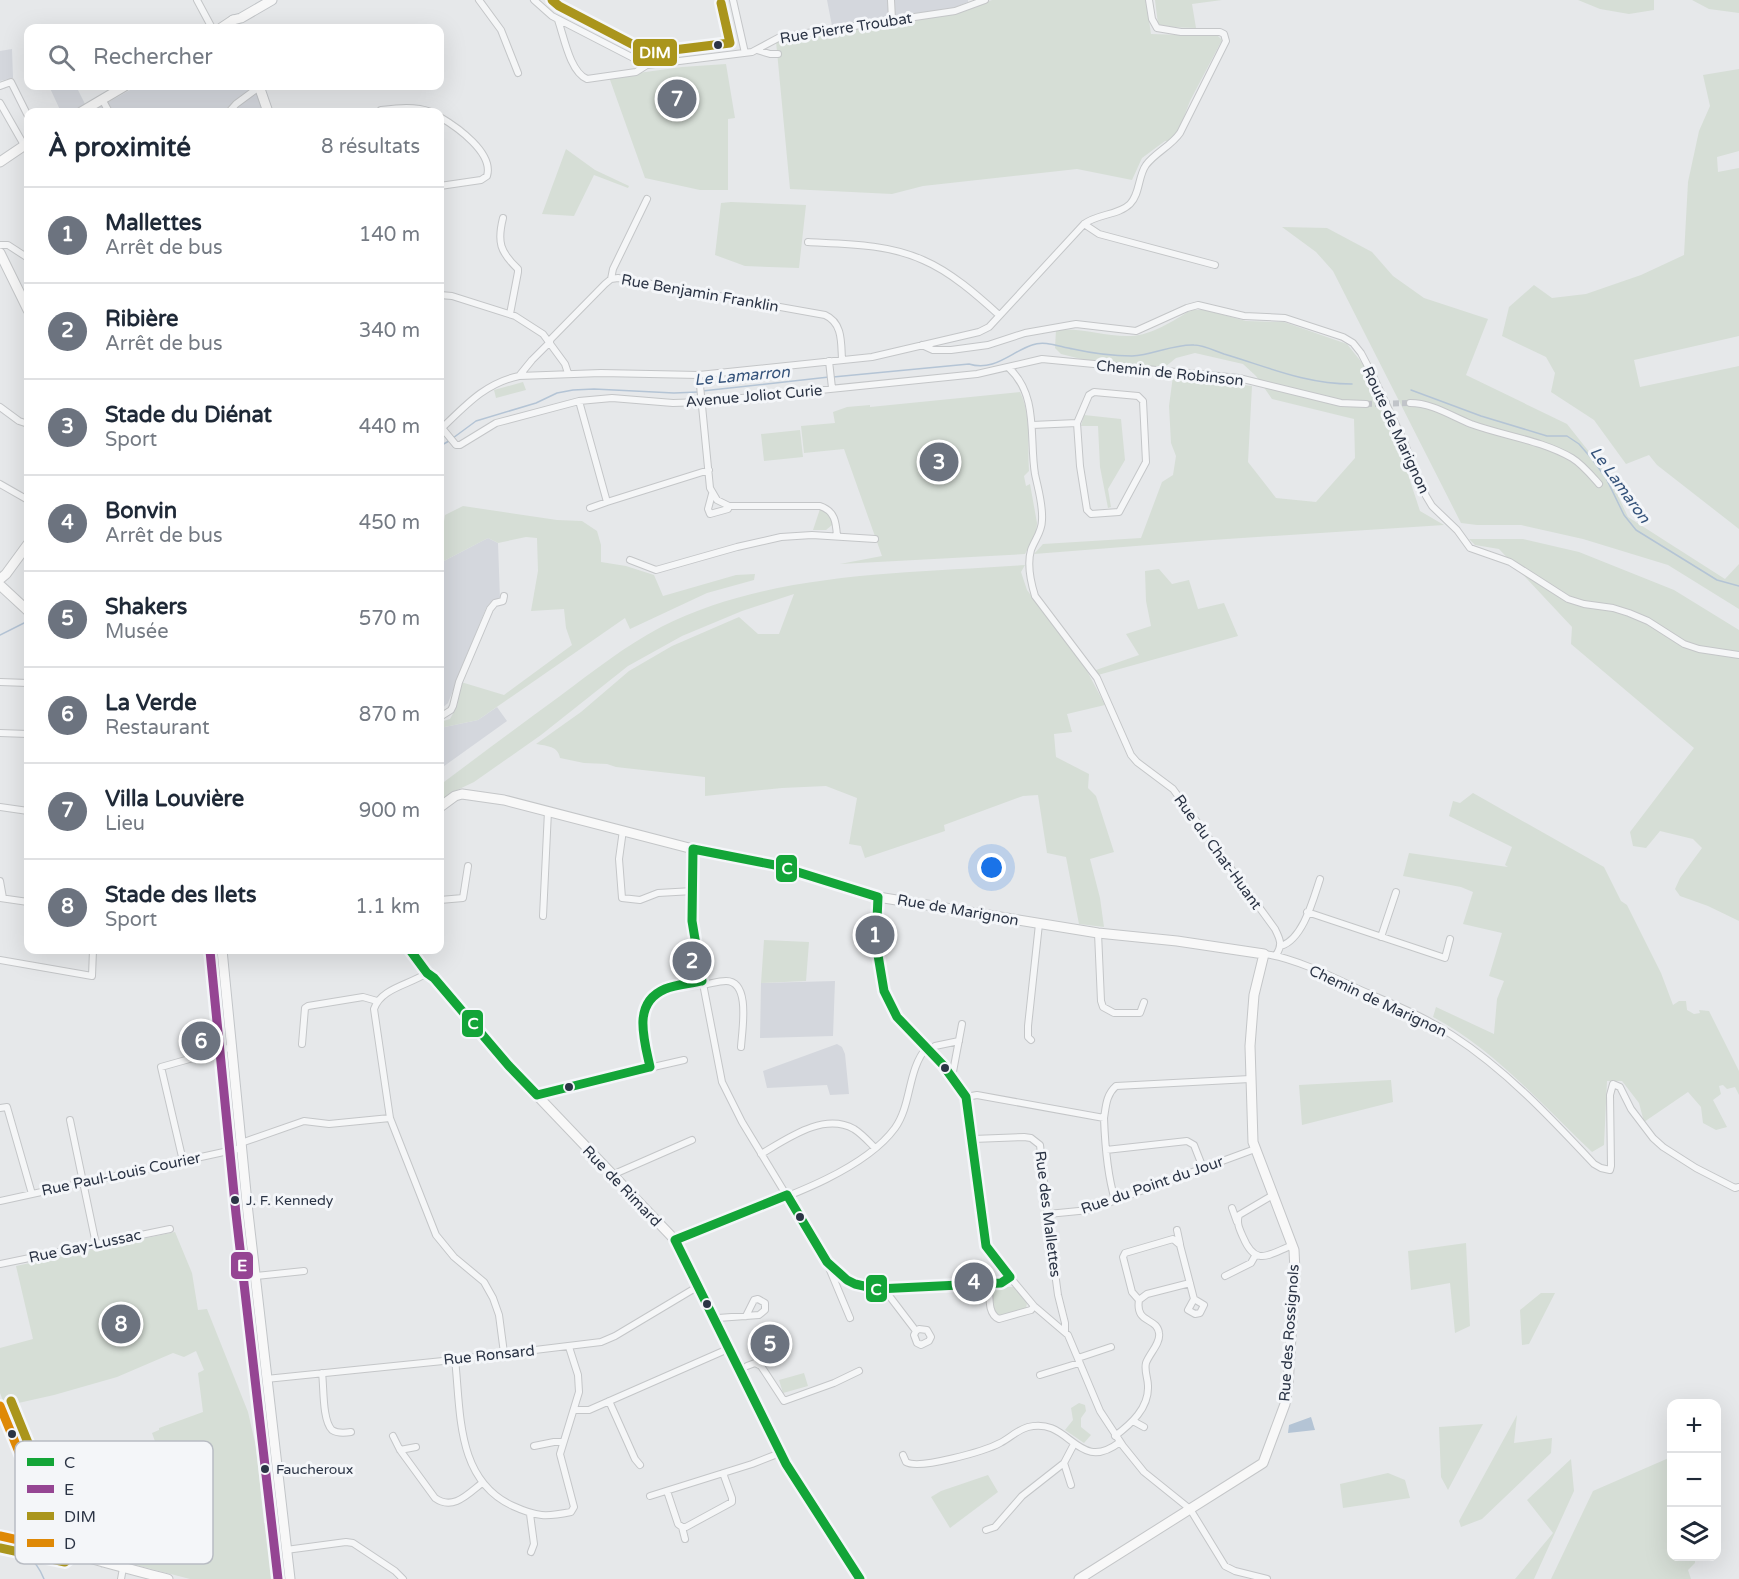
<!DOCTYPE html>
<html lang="fr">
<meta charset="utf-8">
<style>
body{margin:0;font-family:"Varela Round",sans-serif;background:#f2f2f3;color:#1f2937}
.controls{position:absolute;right:18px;bottom:18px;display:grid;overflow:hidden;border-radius:12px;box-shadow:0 6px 24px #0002}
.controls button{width:54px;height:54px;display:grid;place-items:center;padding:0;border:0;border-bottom:2px solid #e0e1e3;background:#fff;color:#1f2937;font:30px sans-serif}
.you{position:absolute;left:992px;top:868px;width:21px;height:21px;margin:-15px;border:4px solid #fff;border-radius:50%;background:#1a73e8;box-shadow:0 0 0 9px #1a73e833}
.badge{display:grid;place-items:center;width:39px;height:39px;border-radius:50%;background:#6c737f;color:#fff;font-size:20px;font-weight:700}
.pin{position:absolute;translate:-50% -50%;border:3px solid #fff;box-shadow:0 2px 6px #0006}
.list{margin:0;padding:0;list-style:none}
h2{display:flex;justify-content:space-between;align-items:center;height:78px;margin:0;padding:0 24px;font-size:26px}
h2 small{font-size:20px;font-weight:400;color:#747a83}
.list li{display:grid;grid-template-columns:39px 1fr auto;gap:18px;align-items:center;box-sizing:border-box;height:96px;padding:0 24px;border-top:2px solid #e0e1e3}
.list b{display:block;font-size:22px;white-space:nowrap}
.list p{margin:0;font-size:20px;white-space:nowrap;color:#747a83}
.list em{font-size:20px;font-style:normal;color:#747a83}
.icon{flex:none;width:33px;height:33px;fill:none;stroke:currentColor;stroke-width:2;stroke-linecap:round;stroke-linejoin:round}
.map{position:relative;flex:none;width:1739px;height:1579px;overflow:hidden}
.search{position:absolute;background:#fff;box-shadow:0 6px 24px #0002;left:24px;top:24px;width:420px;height:66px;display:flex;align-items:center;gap:15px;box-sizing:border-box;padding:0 21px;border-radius:12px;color:#747a83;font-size:22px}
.panel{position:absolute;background:#fff;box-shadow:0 6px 24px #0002;left:24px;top:108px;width:420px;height:846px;border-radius:12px}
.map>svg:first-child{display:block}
</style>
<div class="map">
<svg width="1739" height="1579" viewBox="0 0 1739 1579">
<rect width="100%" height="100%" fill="#e6e8ea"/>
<path fill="#d4d7dd" d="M827 0H968V2L951 9 832 26Z
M12 49 13 78 0 81V51Z
M49 86H76L85 104 72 112H61Z
M137 86H254L264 112H91Z
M488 538 498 543 500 599 490 603 486 608 448 703 440 710V563Z
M497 707 507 721 440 769V728L478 720Z
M835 981 833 1036 760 1038 761 983Z
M837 1044 842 1047 845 1054 849 1094 830 1095 827 1085 767 1088 763 1071Z"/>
<path fill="#d6ded6" d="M992 0H1146L1151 34 1218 36 1222 40 1190 101 1179 130 1170 141H1165L1142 158 1132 180 1077 169 923 186 892 194 790 189 776 41 955 13Z
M1155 0H1222L1192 4 1196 28 1163 27 1158 24Z
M1578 0H1654V10L1629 14 1600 9Z
M1692 0H1739V13L1709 9Z
M726 64 735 118 728 119V190H700L645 178 609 77 682 67Z
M1739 69V151L1717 157 1718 172 1739 168V336L1634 360 1640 387 1739 366V529L1657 465 1649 455 1626 464 1594 420 1551 392 1555 373 1546 357 1502 336 1509 307 1534 285 1552 298 1586 294 1641 275 1684 255 1688 182 1699 131 1710 106 1703 75Z
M566 149 595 170 629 186 628 188 594 175 574 216 542 214Z
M731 202 806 205 799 268 745 266 715 255 721 203Z
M1282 227 1327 228 1372 252 1393 276 1424 298 1488 319 1466 375 1567 424 1609 477 1628 517 1725 579 1739 564V609L1668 565 1583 539 1521 525H1477L1461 523 1333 271 1316 252Z
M1191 310H1205L1246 321 1284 322 1347 344 1363 364 1393 429 1420 511 1444 525 1212 540 1034 554 1043 544 1141 538 1162 482 1173 475 1176 456 1171 443 1169 406 1173 376 1252 386 1248 462 1276 498 1316 502 1355 458 1354 419 1272 399 1256 376 1243 364 1195 353 1176 358 1165 367 1097 363 1061 354 1055 348 1056 330C1081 327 1105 337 1131 336 1152 335 1173 321 1191 310Z
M523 382 526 390 496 398 494 390Z
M1020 392C1032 416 1027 445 1029 471L1024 476 1026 486 1030 484 1037 523 1036 534 1025 554 840 564 882 556 844 449 804 453 801 426 835 423 833 412 847 407 870 405V407Z
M1084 415 1121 419 1125 460 1108 489 1111 507 1108 508 1100 467 1098 426H1081Z
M800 430 803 457 764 461 761 434Z
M463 506 557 520 582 521 597 531 601 545V562L626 566 654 575 663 596 736 575 755 574 754 580 707 593 630 629 625 618 478 720 440 728V722L450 719 457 706 461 682 504 695 572 645 566 628 564 609 531 611 538 571 537 538 526 537 498 543 488 538 440 563V547L445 515Z
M820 509C827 510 832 518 832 525L826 530H813Z
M1469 539H1523L1579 552 1674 590 1739 630V921L1708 906 1680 896 1675 889 1680 878 1702 848 1693 839 1660 831 1646 848 1633 846 1630 832 1694 748 1571 644 1572 627 1499 549 1475 545Z
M1025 565 1021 572 1027 590 1085 667 1105 705 1067 714 1072 732 1054 734 1056 757 1089 774 1088 788 1096 796 1114 852 1090 859 1100 898 1104 927 1079 924 1066 857 1047 853 1038 795 1023 796 944 825 945 831 865 858 861 846 849 844 857 798 826 786 782 788 705 796V777L616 767 607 764 584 763 560 758C558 746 547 746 536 744L581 712 629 671 672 646 739 617 758 634H779L794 594 742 611 682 636 628 666 541 735 474 782 453 792 440 801V785C480 755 520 725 560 696 592 672 625 646 661 627 772 571 904 574 1025 565Z
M1159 569 1172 584 1189 580 1198 609 1224 603 1238 636 1098 675 1096 670 1139 655 1126 634 1151 626 1146 601 1145 571Z
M1473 793 1604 867 1621 901 1627 905 1661 973 1673 1005 1679 1001H1686L1687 1010 1694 1014 1700 1013 1699 1010 1709 1011 1739 1071V1095L1735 1087 1727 1089 1723 1085 1719 1086 1721 1094 1713 1100 1727 1127 1716 1130 1703 1123 1701 1107 1688 1092 1644 1122 1639 1103 1622 1081H1607L1604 1145 1592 1152C1543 1106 1493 1048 1433 1017L1436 1007 1494 1034 1497 999 1504 981 1489 976 1502 933 1463 924 1473 892 1461 887 1403 876 1409 853 1508 867 1505 865 1512 847 1449 816 1453 801 1460 803Z
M764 940 809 942 806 981 761 983Z
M1391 1080 1393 1102 1302 1125 1299 1085Z
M175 1232 192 1273 198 1310 207 1309 248 1412 256 1447 264 1523H267L272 1579H190L105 1557 78 1541 47 1500 27 1453 31 1444 35 1442 39 1444 42 1452 48 1450 50 1453 58 1450 60 1461 67 1473 59 1476 62 1483 157 1447 152 1433 159 1430V1428L203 1412 198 1373 204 1370 196 1351 184 1357 173 1353 117 1377 54 1395 5 1406 0 1393V1348L33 1339 16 1266Z
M1466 1243 1470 1326 1455 1333 1450 1283 1411 1290 1408 1251Z
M994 1287H1014L1027 1303 1026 1308 999 1316 994 1312 992 1290Z
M1541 1293H1555L1529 1344 1522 1345 1520 1310Z
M804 1373 808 1386 783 1393 779 1380Z
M1079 1403 1085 1405 1086 1411 1081 1418V1427L1091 1435 1084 1443 1065 1430 1073 1420 1071 1408Z
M1517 1415 1514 1443 1552 1438 1551 1453 1482 1519 1461 1527 1459 1521Z
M1483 1424 1448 1490 1441 1477 1439 1427Z
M1671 1457 1672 1556 1695 1557V1563L1688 1570 1691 1579H1551L1593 1491Z
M1571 1459 1574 1491 1534 1579H1515L1553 1533 1527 1500Z
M1388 1473 1405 1480 1410 1498 1343 1508 1340 1484Z
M988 1475 998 1492 950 1528 931 1497 941 1491Z"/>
<path fill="#b4c4d5" d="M1311 1417 1315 1430 1288 1433 1289 1425Z"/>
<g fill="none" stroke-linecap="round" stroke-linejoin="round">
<path stroke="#b4c4d5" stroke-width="1.5" d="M833 377 969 364C994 372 1011 352 1032 345 1045 340 1060 347 1073 349 1091 353 1113 356 1132 356 1153 355 1173 344 1194 345 1204 345 1215 351 1224 354 1268 367 1305 384 1352 384
M1411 390 1481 416 1547 436H1567L1579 444 1592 459 1606 478 1624 515 1636 530 1717 580 1739 586
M702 391 829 377
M453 438 476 421 536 403 557 393 573 390 594 389 674 393 698 392
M440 446 449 441
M0 635 28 621
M0 1552C24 1551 35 1557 44 1579"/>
<path stroke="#c1c4c9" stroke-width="6" stroke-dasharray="6 3" stroke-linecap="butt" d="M1366 404 1410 403"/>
<g stroke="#c4c6c8" stroke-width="8">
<path id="street" d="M197 0 212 28
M479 0 501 30 518 73
M534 0 552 16 647 65 752 52 780 37 955 11 985 0
M733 0 745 53
M891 0 892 20
M558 20C564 37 570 72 587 79L636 72 647 65
M757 50 770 54H778
M0 86 11 82 28 116
M102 99 109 112
M0 103 24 145
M381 110C398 108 415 106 431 112
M229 112 236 104 259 87
M440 117C457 127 494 153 487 176L481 180 440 186
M503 218C497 242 500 252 518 269V272L510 314
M1084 224 1099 234 1215 265
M808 242C846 244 888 244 923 260 951 272 977 295 999 315
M0 245H8L28 258
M611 279 613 269 647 199
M440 295 452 296 515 316 543 334 565 364 568 373
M549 341 605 284 611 279 618 278 825 315C843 323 841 343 842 360
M922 345 933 350H951L988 345 1025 333 1076 324 1136 331 1187 308 1198 305 1244 316 1285 318 1343 337 1353 343 1361 353 1372 374 1404 442 1426 496 1432 506 1457 530 1470 548 1510 562 1568 599 1584 604 1613 608 1629 613 1648 621 1684 644 1699 649 1739 655
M829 361 832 388
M1009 368C1039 396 1029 438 1035 474 1038 489 1043 504 1042 520 1042 532 1035 539 1031 550 1027 564 1031 583 1035 596L1097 678 1131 755 1137 762 1173 789 1275 929C1280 939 1283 945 1276 955
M699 375 710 488 717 500 729 506H820C835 511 836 522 837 536
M519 376 601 373 699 375 872 357 979 332 989 327 1084 224C1097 214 1119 215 1130 204 1140 194 1138 176 1146 165 1156 152 1171 146 1180 133L1226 41 1224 34 1220 32H1181L1157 28 1152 19 1149 0
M579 401 607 502 709 470
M1410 403C1432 403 1451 416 1471 424 1504 436 1541 440 1572 458 1582 464 1591 475 1599 484
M0 407 19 421 28 424
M1032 425 1077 423 1080 466 1087 510 1091 514 1119 512 1146 462 1143 401 1138 396 1094 392 1089 395 1077 423
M442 428 456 445H460L496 423 579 401 612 398 673 403 702 402 977 374 1042 359 1239 378 1341 403 1366 404
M440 430C465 406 485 383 519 376L532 360 550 342
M0 484 28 500
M712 494 708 509 710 514 728 509 729 506
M590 508 607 502
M630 560 656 570 737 547 781 537 812 535 875 539
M0 682 28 683
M440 717 451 710 453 706 459 682 490 609 495 603 503 601 504 596
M0 733 28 734
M0 807 28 811
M623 830 619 859 622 898 640 900 658 893 693 891
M693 849 694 937 722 1082 742 1122 827 1262 847 1280 877 1289 1001 1283 1010 1277
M0 881 3 898
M878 897C874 933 875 987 897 1017 905 1028 917 1037 926 1047 941 1062 956 1079 966 1097L985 1238 989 1252 1034 1306 1068 1335 1100 1411 1123 1446 1144 1472 1190 1509 1225 1566 1235 1571 1267 1579
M0 898 28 902
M440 900 463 898 468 866
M1307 912 1445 958 1450 939
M543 916 548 811
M1098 933 1101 1001 1103 1007 1114 1013H1140L1144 1002
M1381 937 1396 892
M1281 946C1303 939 1313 900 1320 879
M1264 954C1291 957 1329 975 1354 987 1387 1002 1422 1015 1452 1035 1506 1070 1550 1117 1594 1164L1601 1168 1610 1170 1611 1166 1610 1095 1613 1084 1620 1087 1631 1109 1653 1138 1663 1147 1696 1168 1735 1188 1739 1187
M0 960 92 976 93 950
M427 973C409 985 381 988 374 1009L390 1118 436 1235 454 1257 484 1282 493 1298 499 1315 504 1353
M702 985C710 984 718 981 726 981 751 981 742 1030 741 1047
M1031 1040 1028 1037V1026L1039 924
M302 1044 305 1008 308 1006 363 997 377 1001
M930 1051 935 1046 959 1041
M650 1067C644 1039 630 1003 665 989 676 985 690 984 702 981
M952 1077 962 1024
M537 1095 544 1092 684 1060
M966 1097 977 1095 1104 1118C1106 1106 1106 1095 1116 1086L1250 1079
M0 1108 7 1107 32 1194
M1104 1118C1105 1145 1107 1174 1115 1200
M70 1120 96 1244
M973 1139 1024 1137 1031 1138 1040 1145 1049 1228 1058 1295 1065 1323V1332
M241 1143 304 1121 329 1124 390 1118
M1106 1150 1187 1141 1194 1145 1203 1168
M761 1154C787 1139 823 1112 854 1129 862 1134 869 1142 875 1148
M183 1161 161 1067 232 1047
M612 1175 692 1140
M1273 1195 1239 1215C1236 1223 1240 1230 1243 1237 1256 1268 1269 1254 1293 1245
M0 1201 242 1148
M1232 1208 1237 1222
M1048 1214 1089 1210 1255 1149
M1177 1230 1180 1244
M675 1240C736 1212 855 1183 895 1128 912 1104 907 1070 927 1047
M827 1263 850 1318
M0 1264 170 1229
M256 1276 304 1271
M1225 1276 1251 1263 1255 1256
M989 1284C990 1296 987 1314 999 1319L1031 1310 1034 1306
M884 1289 916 1331 914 1335 917 1343 921 1345 929 1341 931 1337 927 1330 919 1329 916 1331
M1139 1300 1132 1292 1123 1257 1125 1253 1173 1239 1180 1245 1194 1299 1204 1305 1200 1313 1195 1314 1188 1310 1194 1299
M713 1319 718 1318 759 1315 765 1310V1303L758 1299 754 1300 746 1316
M1078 1358 1111 1347
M455 1359C461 1413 456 1480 513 1506 537 1517 546 1517 571 1512L574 1507 560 1454 579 1392 578 1375 569 1347
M747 1366 755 1363 761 1366 784 1401 834 1383 859 1371
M322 1373C324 1386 322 1420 332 1430 338 1434 345 1433 351 1432
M1040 1375 1079 1363
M266 1379 443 1361 601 1342 615 1336 697 1287
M609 1401 635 1459 640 1465
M574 1410H589L728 1349
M1133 1421 1144 1427
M393 1436 400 1450 435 1498C453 1511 468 1494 482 1483
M1115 1436C1131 1424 1149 1408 1148 1386 1148 1378 1144 1371 1146 1363 1149 1354 1161 1343 1159 1333 1157 1317 1135 1324 1139 1300L1147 1294 1190 1283
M534 1446 554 1442H562
M400 1450 416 1447
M903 1455 906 1462C919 1470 985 1451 1000 1443 1010 1438 1017 1430 1028 1427 1070 1416 1077 1475 1120 1442
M1064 1463 1071 1485
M667 1491 678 1524 682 1527H686L732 1502V1498L723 1473
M650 1496 752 1464 780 1453
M530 1514 534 1544 531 1552
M682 1527 685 1539
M986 1530 995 1527 1022 1496 1064 1463 1074 1444
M286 1550 346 1542 353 1543 395 1571 403 1579
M121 1579 123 1568"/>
</g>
<g stroke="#c4c6c8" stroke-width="11">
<path id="secondary" d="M221 28 233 20
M81 112 125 86
M0 162 28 143
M0 253 28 310
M0 579 6 574 28 544
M0 585 28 611
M440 807 455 796 462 794 504 800 693 849 775 865 878 897 1098 933 1177 941 1264 954 1254 995 1250 1046 1253 1142 1294 1250 1295 1271 1288 1386 1285 1404 1263 1463 1079 1579
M410 950 427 973 434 978 509 1066 675 1240 786 1464 860 1579
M0 1406 36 1493 78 1546 103 1562
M52 1515 57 1543 55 1548
M0 1536C57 1548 112 1565 168 1579
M33 1543 40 1539 53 1520"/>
</g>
<g stroke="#c2c5c8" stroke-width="11">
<path id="primary" d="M233 20 241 18 272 0
M259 86 268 112
M222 950 248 1213 290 1579"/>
</g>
<use href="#street" stroke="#f5f6f7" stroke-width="6"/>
<use href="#secondary" stroke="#f8f8f8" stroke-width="9"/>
<use href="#primary" stroke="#f8f8f8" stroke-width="9"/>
<g stroke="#f4f6f9" stroke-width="14">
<path id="bus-1" d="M693 849 775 865 878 897
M693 849 692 921 702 981
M878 897 876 943 884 991 897 1017 943 1065 966 1097 986 1246 1010 1277
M410 950 427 973 434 978 509 1066 537 1095
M650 1067C644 1039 632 1003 665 989 677 984 690 984 702 981
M537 1095 650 1067
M787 1195 827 1262 847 1280 855 1284 877 1289 1001 1283 1010 1277
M675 1240 786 1464 860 1579
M675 1240 787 1195"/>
</g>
<g stroke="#f4f6f9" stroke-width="14">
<path id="bus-2" d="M210 951 236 1214 278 1579"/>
</g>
<g stroke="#f4f6f9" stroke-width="14">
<path id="bus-3" d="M552 0 559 6 649 53 730 43 721 3
M0 1548 65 1562 74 1555 76 1526 46 1487 11 1401"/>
</g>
<g stroke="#f4f6f9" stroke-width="14">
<path id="bus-4" d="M0 1406 36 1493 65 1530 63 1550 0 1536"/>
</g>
<use href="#bus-1" stroke="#13a538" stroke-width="9"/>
<use href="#bus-2" stroke="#954593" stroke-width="9"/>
<use href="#bus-3" stroke="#aa951c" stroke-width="9"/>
<use href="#bus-4" stroke="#df8907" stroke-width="9"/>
</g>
<g fill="#2b3445" stroke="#f4f6f9" stroke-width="2">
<circle cx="718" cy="45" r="5"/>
<circle cx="945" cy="1068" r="5"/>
<circle cx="569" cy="1087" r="5"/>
<circle cx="235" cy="1200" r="5"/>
<circle cx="800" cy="1217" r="5"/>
<circle cx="707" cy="1304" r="5"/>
<circle cx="12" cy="1434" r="5"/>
<circle cx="265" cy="1469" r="5"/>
</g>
<g text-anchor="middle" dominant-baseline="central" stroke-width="6" stroke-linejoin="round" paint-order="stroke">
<g font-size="14" fill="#2b3445" stroke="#f4f6f9" text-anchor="start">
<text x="246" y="1200">J. F. Kennedy</text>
<text x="276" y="1469">Faucheroux</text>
</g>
<g font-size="15" fill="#2b3445" stroke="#f4f6f9">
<text transform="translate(846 28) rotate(-9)">Rue Pierre Troubat</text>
<text transform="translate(700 293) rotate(10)">Rue Benjamin Franklin</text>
<text transform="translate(1170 373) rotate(6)">Chemin de Robinson</text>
<text transform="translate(754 396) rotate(-5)">Avenue Joliot Curie</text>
<text transform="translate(1396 430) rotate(65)">Route de Marignon</text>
<text transform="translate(1218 852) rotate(54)">Rue du Chat-Huant</text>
<text transform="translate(958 910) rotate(10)">Rue de Marignon</text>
<text transform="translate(1378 1001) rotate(25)">Chemin de Marignon</text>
<text transform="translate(121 1174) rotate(-12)">Rue Paul-Louis Courier</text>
<text transform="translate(1152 1185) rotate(-19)">Rue du Point du Jour</text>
<text transform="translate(622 1186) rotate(46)">Rue de Rimard</text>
<text transform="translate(1048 1214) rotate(83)">Rue des Mallettes</text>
<text transform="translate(85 1246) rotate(-12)">Rue Gay-Lussac</text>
<text transform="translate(1289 1333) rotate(-86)">Rue des Rossignols</text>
<text transform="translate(489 1355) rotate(-6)">Rue Ronsard</text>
</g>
<g font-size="16" font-style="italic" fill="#34527a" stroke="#f4f6f9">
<text transform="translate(742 376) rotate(-5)">Le Lamarron</text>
<text transform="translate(1620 485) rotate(54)">Le Lamaron</text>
</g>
</g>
<rect x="15" y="1441" width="198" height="123" rx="9" fill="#f4f6f9" stroke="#b8bcc3" stroke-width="1.5"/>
<rect x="27" y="1458" width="27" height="8" fill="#13a538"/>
<rect x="27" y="1485" width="27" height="8" fill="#954593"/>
<rect x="27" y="1512" width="27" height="8" fill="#aa951c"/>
<rect x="27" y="1539" width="27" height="8" fill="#df8907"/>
<g font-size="16" fill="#2b3445">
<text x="64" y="1468">C</text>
<text x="64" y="1495">E</text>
<text x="64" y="1522">DIM</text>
<text x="64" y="1549">D</text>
</g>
<g stroke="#f4f6f9" stroke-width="2">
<rect x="632" y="38" width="46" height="29" rx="6" fill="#aa951c"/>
<rect x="775" y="854" width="23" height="29" rx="6" fill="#13a538"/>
<rect x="461" y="1009" width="23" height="29" rx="6" fill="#13a538"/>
<rect x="230" y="1251" width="24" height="29" rx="6" fill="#954593"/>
<rect x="865" y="1274" width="23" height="29" rx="6" fill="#13a538"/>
</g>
<g font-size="16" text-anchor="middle" font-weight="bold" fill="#fff">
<text x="655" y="58">DIM</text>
<text x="787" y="874">C</text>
<text x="473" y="1029">C</text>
<text x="242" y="1271">E</text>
<text x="876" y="1295">C</text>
</g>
</svg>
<div class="controls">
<button>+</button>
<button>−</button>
<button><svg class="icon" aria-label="layers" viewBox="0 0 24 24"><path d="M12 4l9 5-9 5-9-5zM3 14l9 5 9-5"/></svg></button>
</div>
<div class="you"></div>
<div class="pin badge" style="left:875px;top:935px">1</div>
<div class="pin badge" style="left:692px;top:961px">2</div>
<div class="pin badge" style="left:939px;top:462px">3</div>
<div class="pin badge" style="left:974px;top:1282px">4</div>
<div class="pin badge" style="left:770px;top:1344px">5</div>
<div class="pin badge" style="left:201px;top:1041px">6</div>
<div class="pin badge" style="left:677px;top:99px">7</div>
<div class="pin badge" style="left:121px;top:1324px">8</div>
<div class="search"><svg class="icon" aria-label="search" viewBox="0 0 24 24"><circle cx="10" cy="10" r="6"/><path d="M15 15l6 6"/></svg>Rechercher</div>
<section class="panel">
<h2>À proximité<small>8 résultats</small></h2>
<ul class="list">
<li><span class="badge">1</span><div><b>Mallettes</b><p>Arrêt de bus</p></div><em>140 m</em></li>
<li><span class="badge">2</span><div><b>Ribière</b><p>Arrêt de bus</p></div><em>340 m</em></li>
<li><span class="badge">3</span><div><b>Stade du Diénat</b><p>Sport</p></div><em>440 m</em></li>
<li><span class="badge">4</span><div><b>Bonvin</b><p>Arrêt de bus</p></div><em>450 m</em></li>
<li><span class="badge">5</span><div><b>Shakers</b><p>Musée</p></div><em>570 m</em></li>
<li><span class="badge">6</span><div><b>La Verde</b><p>Restaurant</p></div><em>870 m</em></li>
<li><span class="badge">7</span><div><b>Villa Louvière</b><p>Lieu</p></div><em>900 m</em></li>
<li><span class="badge">8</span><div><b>Stade des Ilets</b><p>Sport</p></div><em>1.1 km</em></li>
</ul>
</section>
</div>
